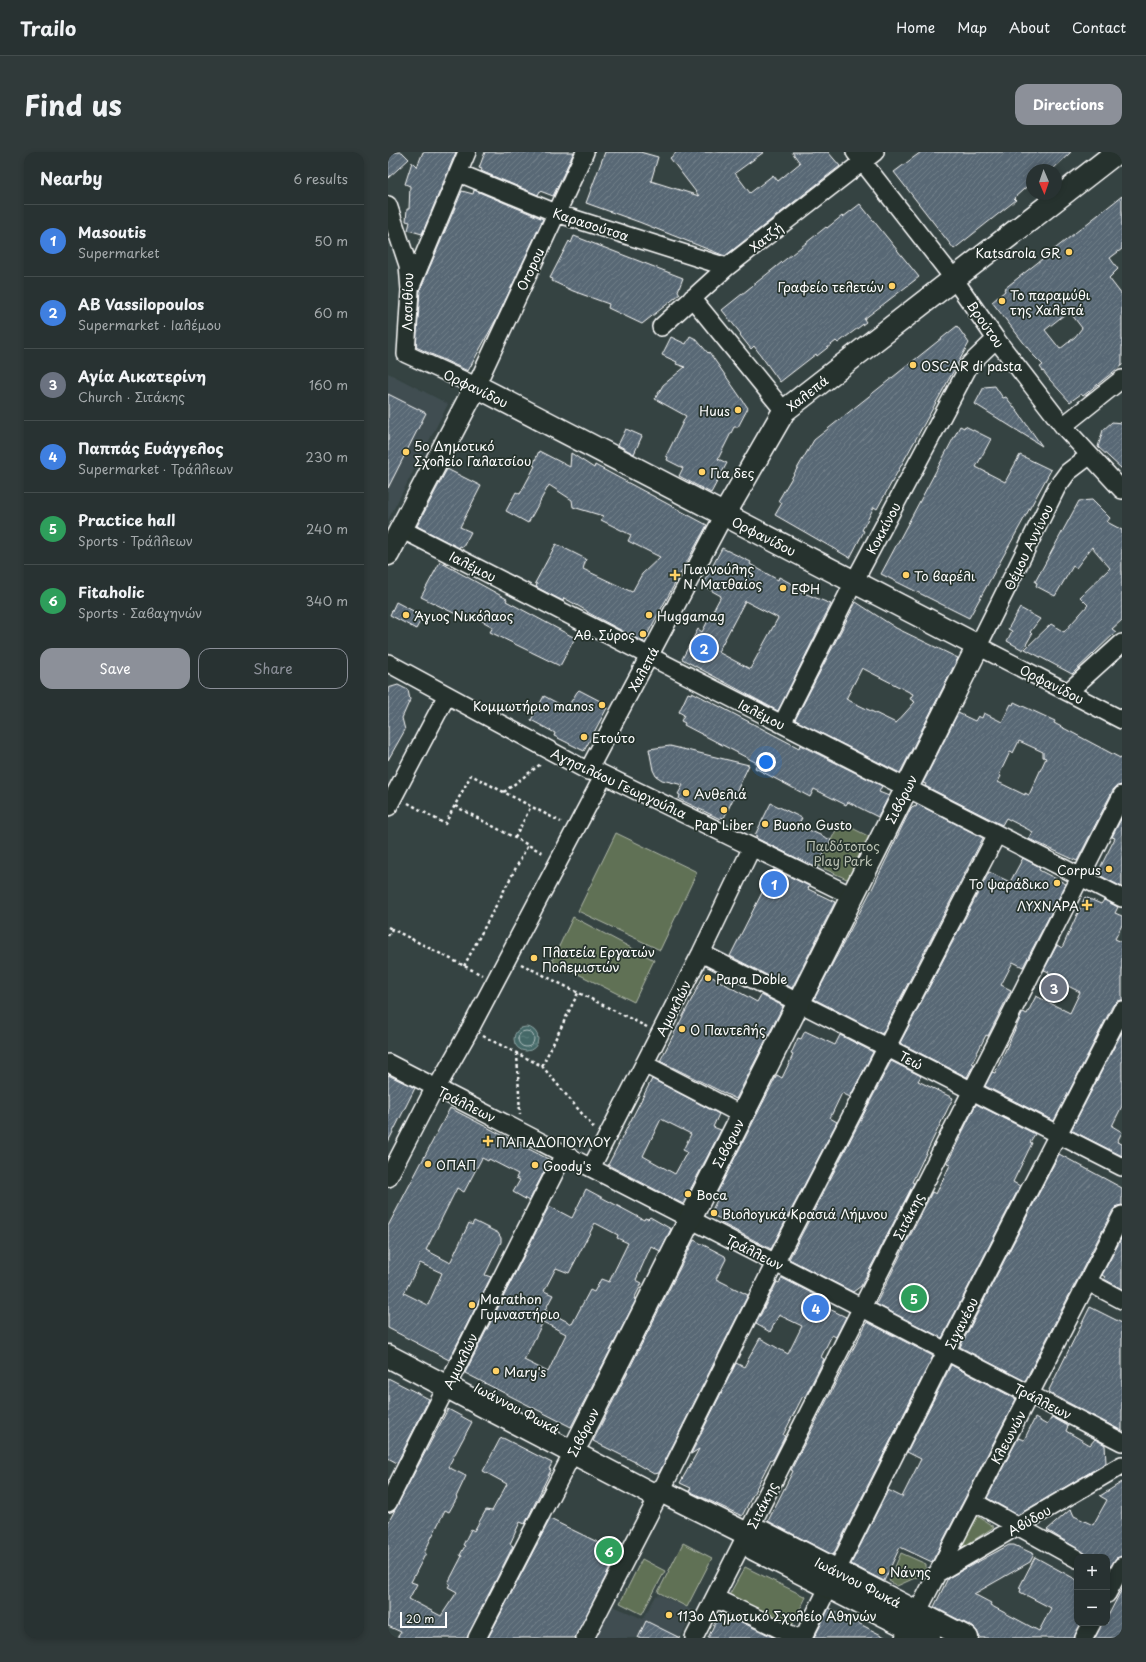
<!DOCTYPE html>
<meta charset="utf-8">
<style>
body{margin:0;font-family:"Playpen Sans",sans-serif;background:#303a3a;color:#f1f3f6}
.controls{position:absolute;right:12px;bottom:12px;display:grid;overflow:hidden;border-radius:8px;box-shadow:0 2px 6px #0003}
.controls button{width:36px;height:36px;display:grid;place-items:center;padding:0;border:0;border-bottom:1px solid #444d4d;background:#283232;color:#f1f3f6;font:20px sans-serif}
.compass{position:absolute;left:638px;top:12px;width:36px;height:36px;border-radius:50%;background:#283232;box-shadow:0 2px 6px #0003;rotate:178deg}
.scale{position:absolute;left:12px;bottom:10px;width:47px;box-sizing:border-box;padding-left:4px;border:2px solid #fff;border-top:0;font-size:11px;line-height:14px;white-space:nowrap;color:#fff;-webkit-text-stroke:3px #26332d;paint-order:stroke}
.you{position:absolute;left:378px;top:610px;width:14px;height:14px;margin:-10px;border:3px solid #fff;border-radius:50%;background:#1a73e8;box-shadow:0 0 0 6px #1a73e833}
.badge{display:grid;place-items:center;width:26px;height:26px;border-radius:50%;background:#8c9099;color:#fff;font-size:13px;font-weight:700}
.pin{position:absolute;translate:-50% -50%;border:2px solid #fff;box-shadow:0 1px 4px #0006}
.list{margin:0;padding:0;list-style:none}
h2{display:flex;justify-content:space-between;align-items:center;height:52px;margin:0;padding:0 16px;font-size:17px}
h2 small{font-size:13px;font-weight:400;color:#a5aaac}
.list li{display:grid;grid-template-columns:26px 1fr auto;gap:12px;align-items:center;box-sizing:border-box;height:72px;padding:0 16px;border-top:1px solid #444d4d}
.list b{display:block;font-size:15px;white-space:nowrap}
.list p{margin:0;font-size:13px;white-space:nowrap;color:#a5aaac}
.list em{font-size:13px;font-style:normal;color:#a5aaac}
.actions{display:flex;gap:8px;padding:12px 16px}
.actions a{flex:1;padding:9px 0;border:1px solid #8c9099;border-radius:12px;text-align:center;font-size:14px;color:#8c9099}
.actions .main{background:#8c9099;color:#fff}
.map{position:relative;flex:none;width:734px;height:1486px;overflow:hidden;border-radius:12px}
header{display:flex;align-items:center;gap:24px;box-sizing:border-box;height:56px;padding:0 20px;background:#283232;border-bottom:1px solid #444d4d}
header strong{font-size:19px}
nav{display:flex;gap:22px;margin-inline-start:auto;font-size:14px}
.intro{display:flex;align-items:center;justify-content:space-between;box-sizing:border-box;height:96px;padding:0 24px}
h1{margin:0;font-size:28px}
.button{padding:10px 18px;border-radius:12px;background:#8c9099;color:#fff;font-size:14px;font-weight:700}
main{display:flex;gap:24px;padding:0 24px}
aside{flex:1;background:#283232;border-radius:12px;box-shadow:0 2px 6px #0003}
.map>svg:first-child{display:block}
</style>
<header>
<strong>Trailo</strong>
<nav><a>Home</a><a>Map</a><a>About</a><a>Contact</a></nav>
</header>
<div class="intro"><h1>Find us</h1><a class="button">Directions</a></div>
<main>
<aside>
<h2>Nearby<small>6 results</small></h2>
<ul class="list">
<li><span class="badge" style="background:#3f7fe0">1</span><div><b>Masoutis</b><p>Supermarket</p></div><em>50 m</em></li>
<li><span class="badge" style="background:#3f7fe0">2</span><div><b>AB Vassilopoulos</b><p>Supermarket · Ιαλέμου</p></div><em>60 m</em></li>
<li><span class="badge" style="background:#6b7280">3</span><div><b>Αγία Αικατερίνη</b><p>Church · Σιτάκης</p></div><em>160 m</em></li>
<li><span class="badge" style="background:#3f7fe0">4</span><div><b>Παππάς Ευάγγελος</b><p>Supermarket · Τράλλεων</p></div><em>230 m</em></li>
<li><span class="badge" style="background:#2e9e5b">5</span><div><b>Practice hall</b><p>Sports · Τράλλεων</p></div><em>240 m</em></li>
<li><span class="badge" style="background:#2e9e5b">6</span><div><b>Fitaholic</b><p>Sports · Σαβαγηνών</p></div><em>340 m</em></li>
</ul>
<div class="actions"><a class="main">Save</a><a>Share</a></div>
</aside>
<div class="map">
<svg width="734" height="1486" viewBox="0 0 734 1486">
<defs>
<pattern id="water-ripples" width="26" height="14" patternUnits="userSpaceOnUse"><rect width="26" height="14" fill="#446968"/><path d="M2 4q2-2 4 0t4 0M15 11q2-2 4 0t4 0" fill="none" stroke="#60807f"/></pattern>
<pattern id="building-hatch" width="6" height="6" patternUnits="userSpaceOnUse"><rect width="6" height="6" fill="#586874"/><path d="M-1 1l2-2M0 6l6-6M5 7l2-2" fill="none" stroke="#717f89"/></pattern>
</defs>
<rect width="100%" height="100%" fill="#354342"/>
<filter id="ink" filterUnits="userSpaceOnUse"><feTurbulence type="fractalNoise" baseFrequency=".025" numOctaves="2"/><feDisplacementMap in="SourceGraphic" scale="8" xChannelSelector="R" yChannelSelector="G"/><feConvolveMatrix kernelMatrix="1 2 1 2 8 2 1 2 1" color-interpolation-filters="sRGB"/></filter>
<g filter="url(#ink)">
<path fill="#404e51" d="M0 221 60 252 0 368Z
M272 1443 306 1459 292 1486H208L225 1454 255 1467 268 1444Z"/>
<path fill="#617154" stroke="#b0b8aa" d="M452 670 482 685 461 728 430 714Z
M228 681 309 720 272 798 190 759Z
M185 765 266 808 246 850 164 809Z
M588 1363 606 1375 569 1399Z
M295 1391 324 1406 299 1455 270 1440Z
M513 1401 538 1412V1421L509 1434 501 1429Z
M254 1407 277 1419 254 1462 232 1451Z
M357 1415 418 1445 400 1482 336 1452Z"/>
<path fill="url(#water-ripples)" stroke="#8fa5a4" d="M126 887a12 12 0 1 1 24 0a12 12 0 1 1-24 0Z"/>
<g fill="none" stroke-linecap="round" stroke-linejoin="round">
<path stroke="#b4c3c3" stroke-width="1" d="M130 887a8 8 0 1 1 16 0a8 8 0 1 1-16 0Z"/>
</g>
<path fill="url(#building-hatch)" stroke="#fff" fill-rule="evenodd" d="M0 0H14L21 7 0 26Z
M35 0H68L34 82 20 78 22 70 18 69 19 57H21L22 34 17 32 24 10 29 15Z
M97 0H186L165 44 152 39 150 43 93 19 94 17 91 16Z
M217 0H252L270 5 263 29 311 44 282 6 289 0H376L347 21 362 41 385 23 390 29 412 11 404 0H440L452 14 337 104 251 70 198 51Z
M533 0H683L664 18H644V30L626 46 628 48 566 97 506 20Z
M86 38 155 67 111 162 80 219 28 195 32 138 74 39 85 42Z
M734 44V97L722 106 730 117 721 126 734 143V213L695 244 693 242 682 250 662 228 652 215 655 213 646 204 604 150 617 139 616 137ZM681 159 694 176 687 185 672 197 657 178Z
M472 52 531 125 476 167 478 170 450 191 448 189 429 204 428 202 392 230 366 194 363 197 352 183 353 182 334 158 438 75 439 76 454 64 455 65Z
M186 84 295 126 290 139 292 142 254 172 220 156 221 152 218 151 185 139 164 129 165 127 162 126 181 89 183 91Z
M569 174 581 191 489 357 486 355 474 378 476 379 462 406 387 363 394 351 390 349 426 288Z
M302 184 308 187 320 201 321 200 360 256 350 275H346L330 307 339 311 323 341 291 324 295 316 279 308 280 305 278 304 298 264 267 247 275 233 297 215 288 212 289 210 274 203 283 185 298 192Z
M607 234 615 246 618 245 629 259 654 294 587 252 596 235Z
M0 242 38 261 0 336Z
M724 270 734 271V317L710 295 715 278Z
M572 274 576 276 577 274 603 287 588 315 617 330 632 303 663 318 581 466 493 422Z
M238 277 254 284 246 302 230 293Z
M151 299 182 315 183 301 206 316 207 313 319 373 255 490 199 460V459L176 446 175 449 148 435 149 432 147 431 168 392 198 407 195 417 244 440 254 422 272 405 240 389 243 383 213 368 215 364 185 355 184 348 161 333 140 371 118 359 128 340 132 342 147 314 145 313Z
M59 317 93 334 72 375 83 380 75 395 72 394 71 396 29 374Z
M704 348 722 366 719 370 734 378V468L724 477 728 480 684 522 637 497 663 472 676 480 700 453 692 445 722 416 704 395 688 416 685 414 667 444 648 434 649 431 647 430 691 349Z
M334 396 363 410 362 412 390 428 391 425 408 434 406 437 443 452 390 559 294 507 310 477 314 480 333 444 317 435 318 433 315 432ZM357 449 390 466 362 517 330 500Z
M52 410 119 447 118 449 187 486 172 514 102 480 105 475 83 463 80 468 33 445Z
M8 450 35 464 28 477 2 463Z
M468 450 508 476 570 506 512 621 407 568ZM474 516 525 542 522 547 527 550 508 571 458 547Z
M632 456 652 467 642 480 644 482 635 498 619 489 624 479 620 477Z
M10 533 20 538 22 548 14 566 17 578 0 608V536Z
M191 538 218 552 217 554 219 556 196 599 166 584 167 581 143 568 156 544 179 556 189 540Z
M304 540 411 596 412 593 494 634 491 640 501 644 490 665 460 650 458 653 426 637 422 645 367 616 369 611 296 573 297 571 293 569 296 563 291 560 300 541 303 542Z
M626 550 667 569 666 571 734 607V633L729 634 725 638 689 709 641 687 645 680 618 666 614 673 537 634 538 632 535 631 570 561 587 569 590 564 594 566 596 561 614 570 623 552 625 553ZM631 589 655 600V605L658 606 641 643 637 641V643L610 630 613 624 611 623 622 600 625 601Z
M282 594 361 613 336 666 333 665 332 667 291 647 292 643 290 642 295 633 274 628 268 624 265 618 261 597Z
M383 651 414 666 410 673 443 688 429 716 368 686 369 684 367 683Z
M529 652 595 686 494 882 426 847 485 735 523 656 525 654 528 655Z
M734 665V735L709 722 727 686 724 685Z
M635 706 652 715 651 718 678 732 635 815 625 810 613 833 623 838 600 884 598 883 584 911 586 912 579 925 512 891 601 720 622 730Z
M386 717 421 734 420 737 447 750 404 836 342 804Z
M697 745 713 752 716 748 730 755 727 761 734 764V773L727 787 734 790V848L729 849 725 853 666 969 597 934 604 920 607 921 635 860 639 862 648 844 682 861 692 840 660 824 661 820 656 818 669 793 674 796Z
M317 821 369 850 373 843 395 854 348 947 272 909Z
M417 879 447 893 452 883 485 900 462 945 454 941 442 966 449 970 383 1097 333 1071 335 1068 322 1062 331 1044 328 1043 389 923 394 926 405 903 403 902 410 886 413 887Z
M734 880V954L724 974 734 980 729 990 734 992V1004L683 978Z
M503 909 533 924 530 929 565 946 524 1030 526 1031 473 1134 465 1140 401 1107Z
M0 923 27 936 0 990Z
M264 927 331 962 325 975 333 978 295 1052 220 1013ZM273 967 303 982 295 998 299 1000 287 1022 255 1004Z
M588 952 647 982 642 990 644 991 625 1030 632 1034 554 1186 488 1152 544 1040 548 1042 562 1013 559 1012Z
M62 956 162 1008 141 1049 125 1040 132 1028 128 1026 130 1022 101 1007 100 1009 94 1006 76 1040 69 1036 38 1098 61 1110 63 1109 81 1071 84 1073 86 1069 110 1081 113 1086V1090L97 1123 103 1125 61 1208 0 1176V1074ZM32 1111 54 1121 40 1153 16 1141Z
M671 1002 734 1036V1053L729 1054 725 1058 637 1229 572 1195Z
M198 1037 256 1068 257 1066 260 1067 262 1065 283 1077 272 1099 263 1094 248 1128 254 1131 246 1147 248 1148 183 1275 77 1221 161 1054 184 1066ZM207 1071 230 1083 229 1086 240 1091 221 1130 213 1127 206 1140 202 1138 184 1172 157 1158 165 1143 156 1139 168 1116 181 1121ZM155 1170 178 1182 160 1220 136 1208Z
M734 1085V1137L716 1127 717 1125 714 1123Z
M306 1088 337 1104 338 1107 328 1127 360 1143 271 1321 266 1322 247 1311V1310L205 1289Z
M394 1126 439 1149 435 1154 458 1165 448 1185 444 1183 433 1205 436 1207 417 1245 415 1244 395 1283 397 1284 385 1308 383 1307 354 1364 301 1339 303 1336 292 1331 311 1297 303 1302 348 1211 356 1215 372 1186 400 1202 414 1174 391 1163 382 1180 368 1172 389 1130 391 1131Z
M702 1155 734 1171V1279L660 1240Z
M479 1170 545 1204 445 1403 380 1369 405 1319 403 1318Z
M563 1213 628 1247 544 1410 512 1395 496 1429 463 1412 500 1338 514 1345 533 1307 519 1300Z
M0 1226 41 1247 9 1311 0 1306Z
M60 1257 84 1270 60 1315 78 1324 68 1345 69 1346 61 1360 57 1358 36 1401H38L23 1430 29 1432 21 1447 53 1464 69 1440 60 1435 62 1432 60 1431 74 1404 72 1403 77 1394 75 1393 83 1377 86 1379 98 1358 104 1359 119 1332 95 1319 112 1287 115 1286 164 1311 161 1317 163 1318 137 1372 132 1370 122 1392 125 1394 79 1486H9L13 1480 0 1474V1371Z
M664 1265 680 1274 678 1279 702 1293 707 1287 717 1293 718 1311 630 1363 599 1346 630 1286 636 1288 647 1266 659 1273Z
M734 1330V1404L728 1406 722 1415 719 1413V1405H703L659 1378 683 1357 686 1364 705 1373 719 1348 712 1344Z
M162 1367 230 1400 187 1486H100Z
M621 1393H626L646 1402 642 1410 586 1442 603 1451 602 1453 651 1479 663 1456 632 1440 633 1437 631 1436 647 1405 689 1428V1471H693L686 1486H592L589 1479 585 1475 546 1455 560 1426Z
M734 1437V1486H707L714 1471H719V1466Z
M441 1456 472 1472 499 1486H426Z
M332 1460 387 1486H320Z
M258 1469 292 1486H250Z"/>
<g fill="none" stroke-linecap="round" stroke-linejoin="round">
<g stroke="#fff" stroke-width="20">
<path id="street" d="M467 0 566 127 608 187 675 274 734 338
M71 21 168 61 339 115
M0 53 20 113 22 138 18 202 88 234 197 0
M23 134 79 0
M304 146 396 259
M273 175 339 115 487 0
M675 274 734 227
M701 304 680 320 669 335 590 494 734 568
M13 377 734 746
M0 511 200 619 210 620 464 744
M680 540 734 491
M394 572 466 430 582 212 608 187
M200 619 336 363
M0 655 59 543
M313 801 734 1015
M0 911 734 1290
M256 912 354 963
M203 1016 313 801 364 695
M0 1026 47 935 52 930 82 877 216 623
M700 1130 734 1148
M586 1350 689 1407
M0 1351 176 1002
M548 1422 734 1313
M719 1442 734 1414
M327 1446 410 1486
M89 1486 190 1291
M197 1486 273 1339 387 1111 609 682
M306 1486 734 643
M415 1486 562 1192 734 858
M516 1486 734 1063
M696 1486 704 1471"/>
</g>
<g stroke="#fff" stroke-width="25">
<path id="secondary" d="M336 363 396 259 729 0
M0 402 88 234 590 494 191 1288
M0 1204 264 1342 273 1339 359 1382 374 1380 579 1486
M359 1382 366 1397 541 1486"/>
</g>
<path stroke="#fff" stroke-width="2.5" stroke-dasharray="3 3" stroke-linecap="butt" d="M116 640 154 611
M20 651 57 672 83 623 173 670
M67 654 157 702
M127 686 143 654
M0 775 4 777
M0 784 4 777 94 823
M133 812 259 875
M76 814 140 693
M95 884 154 914 206 976
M129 901 132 962
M154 914 190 841"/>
<use href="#street" stroke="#26332d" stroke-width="17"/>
<use href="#secondary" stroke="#26332d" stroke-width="22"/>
</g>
</g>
<g fill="#ffd166" stroke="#26332d" stroke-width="1.5">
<circle cx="681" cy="100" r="4"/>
<circle cx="504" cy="134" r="4"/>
<circle cx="614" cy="149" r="4"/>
<circle cx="525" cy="213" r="4"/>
<circle cx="350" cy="258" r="4"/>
<circle cx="18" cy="300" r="4"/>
<circle cx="314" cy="320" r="4"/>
<path d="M285 417h4v4h4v4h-4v4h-4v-4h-4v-4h4z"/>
<circle cx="518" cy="423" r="4"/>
<circle cx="395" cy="436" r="4"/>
<circle cx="18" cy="463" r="4"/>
<circle cx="261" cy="463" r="4"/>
<circle cx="255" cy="482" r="4"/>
<circle cx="214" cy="553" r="4"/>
<circle cx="196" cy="585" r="4"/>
<circle cx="298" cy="641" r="4"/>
<circle cx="336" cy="658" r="4"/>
<circle cx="377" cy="672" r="4"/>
<circle cx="721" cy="717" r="4"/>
<circle cx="669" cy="731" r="4"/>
<path d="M697 747h4v4h4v4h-4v4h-4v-4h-4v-4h4z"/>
<circle cx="146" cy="806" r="4"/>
<circle cx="320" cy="826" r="4"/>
<circle cx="294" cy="877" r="4"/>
<path d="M98 983h4v4h4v4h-4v4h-4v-4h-4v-4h4z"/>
<circle cx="40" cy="1012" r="4"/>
<circle cx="147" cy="1013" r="4"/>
<circle cx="300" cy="1042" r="4"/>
<circle cx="326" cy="1061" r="4"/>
<circle cx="84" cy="1153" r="4"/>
<circle cx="108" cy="1219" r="4"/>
<circle cx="494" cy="1419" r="4"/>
<circle cx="281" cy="1463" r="4"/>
</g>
<g text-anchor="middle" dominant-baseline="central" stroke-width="3.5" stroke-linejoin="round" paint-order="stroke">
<g font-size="13" fill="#fff" stroke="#26332d">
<text transform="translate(203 72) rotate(18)">Καρασούτσα</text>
<text transform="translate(378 85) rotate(-38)">Χατζή</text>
<text transform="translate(142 117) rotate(-65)">Oropou</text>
<text transform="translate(19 150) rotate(-89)">Λασιθίου</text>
<text transform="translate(598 172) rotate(55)">Βρούτου</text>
<text transform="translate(88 236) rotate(26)">Ορφανίδου</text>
<text transform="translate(419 241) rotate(-38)">Χαλεπά</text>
<text transform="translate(495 376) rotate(-62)">Κοκκίνου</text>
<text transform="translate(376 384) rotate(27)">Ορφανίδου</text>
<text transform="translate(640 395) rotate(-64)">Θέμου Αννίνου</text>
<text transform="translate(85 414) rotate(27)">Ιαλέμου</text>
<text transform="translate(255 517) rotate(-62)">Χαλεπά</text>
<text transform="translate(664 532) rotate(27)">Ορφανίδου</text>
<text transform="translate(374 562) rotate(27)">Ιαλέμου</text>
<text transform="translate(231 631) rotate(25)">Αγησιλάου Γεωργούλια</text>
<text transform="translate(513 647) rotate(-63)">Σιβόρων</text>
<text transform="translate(285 856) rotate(-63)">Αμυκλών</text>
<text transform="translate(523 908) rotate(27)">Τεώ</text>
<text transform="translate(79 952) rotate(27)">Τράλλεων</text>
<text transform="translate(340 991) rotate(-63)">Σιβόρων</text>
<text transform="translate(520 1064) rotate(-63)">Σιτάκης</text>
<text transform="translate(367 1100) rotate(27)">Τράλλεων</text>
<text transform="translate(573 1171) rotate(-63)">Σιγανέου</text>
<text transform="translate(72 1209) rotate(-64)">Αμυκλών</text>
<text transform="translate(655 1249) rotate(27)">Τράλλεων</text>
<text transform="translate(129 1256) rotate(28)">Ιωάννου Φωκά</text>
<text transform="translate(195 1280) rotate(-63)">Σιβόρων</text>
<text transform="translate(620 1285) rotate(-62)">Κλεωνών</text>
<text transform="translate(374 1353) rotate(-63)">Σιτάκης</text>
<text transform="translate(641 1368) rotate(-30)">Αβύδου</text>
<text transform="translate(470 1430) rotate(27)">Ιωάννου Φωκά</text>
</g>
<g font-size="13" fill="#fff" stroke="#26332d" text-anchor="start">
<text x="673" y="100" text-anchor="end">Katsarola GR</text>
<text x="496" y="134" text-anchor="end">Γραφείο τελετών</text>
<text x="622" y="142">Το παραμύθι<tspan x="622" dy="15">της Χαλεπά</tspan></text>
<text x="533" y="213">OSCAR di pasta</text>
<text x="342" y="258" text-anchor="end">Huus</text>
<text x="26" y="293">5ο Δημοτικό<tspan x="26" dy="15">Σχολείο Γαλατσίου</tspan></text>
<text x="322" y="320">Για δες</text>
<text x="295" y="416">Γιαννούλης<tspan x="295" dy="15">Ν. Ματθαίος</tspan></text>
<text x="526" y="423">Το βαρέλι</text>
<text x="403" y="436">ΕΦΗ</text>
<text x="26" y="463">Άγιος Νικόλαος</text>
<text x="269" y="463">Huggamag</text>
<text x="247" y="482" text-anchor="end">Αθ. Σύρος</text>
<text x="206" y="553" text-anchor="end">Κομμωτήριο manos</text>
<text x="204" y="585">Ετούτο</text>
<text x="306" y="641">Ανθελιά</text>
<text x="336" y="672" text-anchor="middle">Pap Liber</text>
<text x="385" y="672">Buono Gusto</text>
<text x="713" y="717" text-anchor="end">Corpus</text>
<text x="661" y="731" text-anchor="end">Το ψαράδικο</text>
<text x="691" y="753" text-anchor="end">ΛΥΧΝΑΡΑ</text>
<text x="154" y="799">Πλατεία Εργατών<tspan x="154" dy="15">Πολεμιστών</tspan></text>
<text x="328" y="826">Papa Doble</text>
<text x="302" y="877">Ο Παντελής</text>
<text x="108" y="989">ΠΑΠΑΔΟΠΟΥΛΟΥ</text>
<text x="48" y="1012">ΟΠΑΠ</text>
<text x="155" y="1013">Goody's</text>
<text x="308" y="1042">Boca</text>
<text x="334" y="1061">Βιολογικά Κρασιά Λήμνου</text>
<text x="92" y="1146">Marathon<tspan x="92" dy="15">Γυμναστήριο</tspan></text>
<text x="116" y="1219">Mary's</text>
<text x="502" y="1419">Νάνης</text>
<text x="289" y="1463">113ο Δημοτικό Σχολείο Αθηνών</text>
</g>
<g font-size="13" fill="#b8bfb2" stroke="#26332d">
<text x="455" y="693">Παιδότοπος<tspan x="455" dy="15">Play Park</tspan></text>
</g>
</g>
</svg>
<div class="controls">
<button>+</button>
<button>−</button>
</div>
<svg class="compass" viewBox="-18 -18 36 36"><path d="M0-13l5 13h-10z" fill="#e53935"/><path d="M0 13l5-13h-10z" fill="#a5aaac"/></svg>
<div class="scale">20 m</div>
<div class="you"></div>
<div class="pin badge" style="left:386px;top:732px;background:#3f7fe0">1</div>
<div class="pin badge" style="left:316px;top:496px;background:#3f7fe0">2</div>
<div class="pin badge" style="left:666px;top:836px;background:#6b7280">3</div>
<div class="pin badge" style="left:428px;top:1156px;background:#3f7fe0">4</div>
<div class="pin badge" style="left:526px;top:1146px;background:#2e9e5b">5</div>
<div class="pin badge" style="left:221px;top:1399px;background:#2e9e5b">6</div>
</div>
</main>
